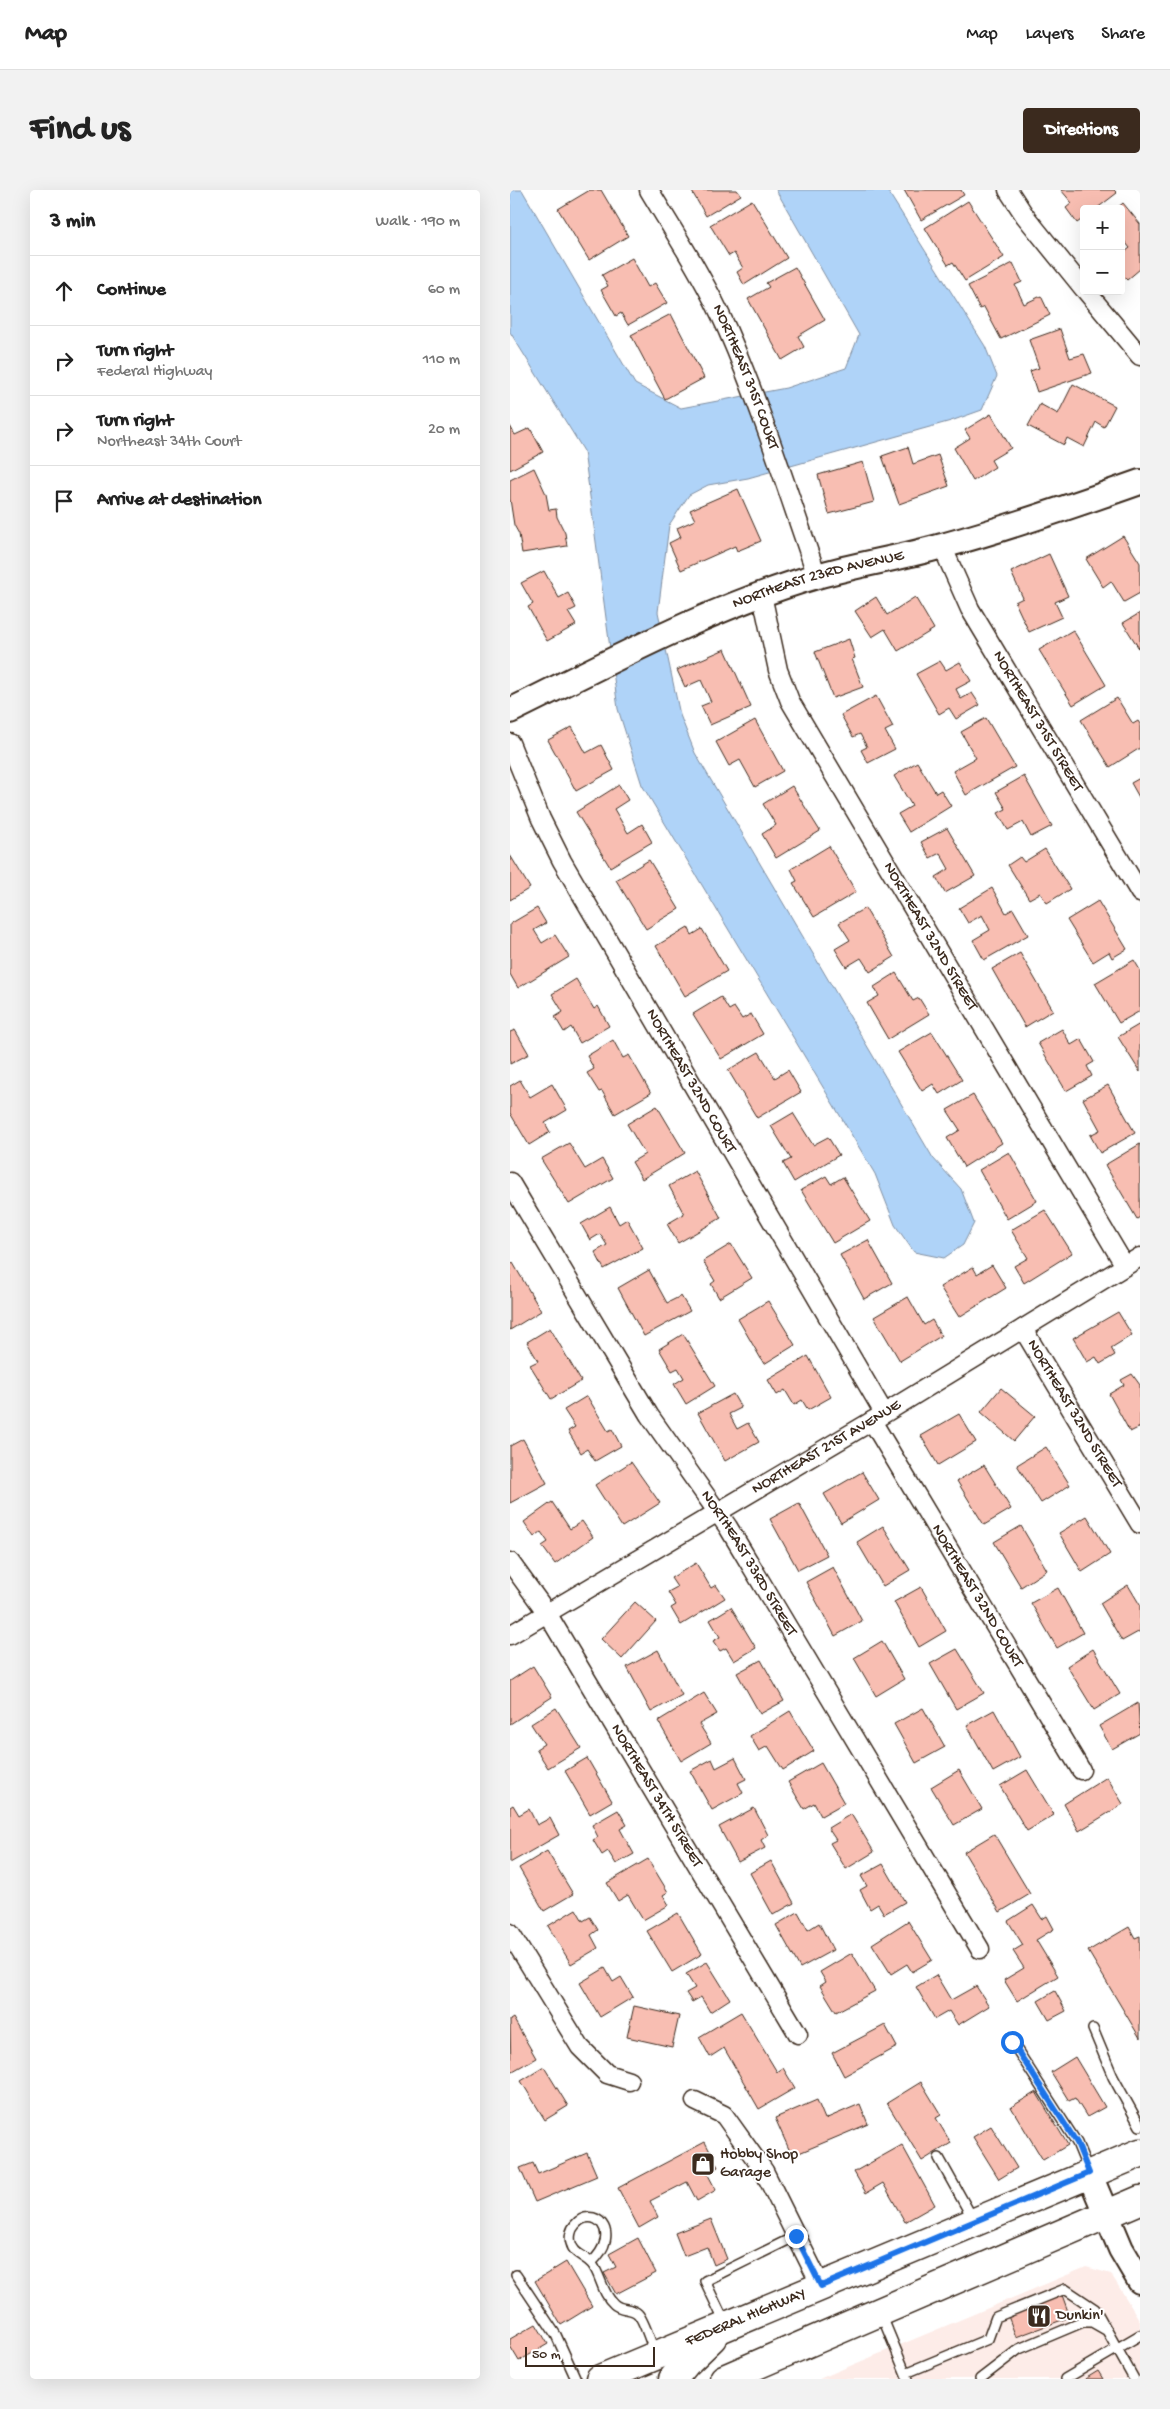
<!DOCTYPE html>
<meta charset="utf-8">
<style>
body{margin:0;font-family:"Gochi Hand",sans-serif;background:#f2f2f2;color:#222}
.controls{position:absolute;right:15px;top:15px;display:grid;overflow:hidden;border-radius:5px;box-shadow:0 5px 20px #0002}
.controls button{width:45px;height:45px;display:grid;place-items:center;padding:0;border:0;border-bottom:1px solid #e0e0e0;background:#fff;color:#222;font:25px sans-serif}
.scale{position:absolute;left:15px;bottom:12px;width:130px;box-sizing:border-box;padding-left:5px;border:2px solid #3b2a1e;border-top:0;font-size:14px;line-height:18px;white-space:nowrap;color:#3b2a1e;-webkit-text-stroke:4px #fff;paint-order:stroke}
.stop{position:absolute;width:15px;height:15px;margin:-11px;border:4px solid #1a73e8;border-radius:50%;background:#fff}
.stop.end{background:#1a73e8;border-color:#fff;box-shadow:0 1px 5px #0008}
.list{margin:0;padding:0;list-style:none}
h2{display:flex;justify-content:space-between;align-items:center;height:65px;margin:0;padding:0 20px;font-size:21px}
h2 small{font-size:16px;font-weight:400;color:#767676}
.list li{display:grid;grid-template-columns:32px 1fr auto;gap:15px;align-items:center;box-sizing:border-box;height:70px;padding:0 20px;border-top:1px solid #e0e0e0}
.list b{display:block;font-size:19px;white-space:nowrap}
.list p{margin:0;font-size:16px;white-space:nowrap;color:#767676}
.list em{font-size:16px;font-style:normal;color:#767676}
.icon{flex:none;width:28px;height:28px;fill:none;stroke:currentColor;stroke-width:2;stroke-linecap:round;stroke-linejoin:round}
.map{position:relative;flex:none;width:630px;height:2189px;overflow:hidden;border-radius:5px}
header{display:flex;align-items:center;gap:30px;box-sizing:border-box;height:70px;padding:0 25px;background:#fff;border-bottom:1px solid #e0e0e0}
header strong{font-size:24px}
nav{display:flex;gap:28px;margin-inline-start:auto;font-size:18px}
.intro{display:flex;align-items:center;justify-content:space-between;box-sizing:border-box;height:120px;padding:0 30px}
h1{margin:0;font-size:35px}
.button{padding:12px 22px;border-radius:5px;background:#3b2a1e;color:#fff;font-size:18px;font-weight:700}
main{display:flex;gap:30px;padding:0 30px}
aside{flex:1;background:#fff;border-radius:5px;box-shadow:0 5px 20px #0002}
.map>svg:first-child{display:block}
</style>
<header>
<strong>Map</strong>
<nav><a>Map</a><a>Layers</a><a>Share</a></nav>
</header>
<div class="intro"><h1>Find us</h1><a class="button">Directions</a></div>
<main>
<aside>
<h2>3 min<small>Walk · 190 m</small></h2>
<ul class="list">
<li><svg class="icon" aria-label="ahead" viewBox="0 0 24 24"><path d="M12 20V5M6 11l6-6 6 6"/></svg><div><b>Continue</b></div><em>60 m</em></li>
<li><svg class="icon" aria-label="right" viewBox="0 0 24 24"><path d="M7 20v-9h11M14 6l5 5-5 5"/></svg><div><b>Turn right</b><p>Federal Highway</p></div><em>110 m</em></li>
<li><svg class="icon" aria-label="right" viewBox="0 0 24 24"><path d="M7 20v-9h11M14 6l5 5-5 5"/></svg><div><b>Turn right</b><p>Northeast 34th Court</p></div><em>20 m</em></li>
<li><svg class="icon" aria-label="arrive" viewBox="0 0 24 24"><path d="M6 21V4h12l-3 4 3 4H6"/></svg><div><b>Arrive at destination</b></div></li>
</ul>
</aside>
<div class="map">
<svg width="630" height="2189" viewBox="0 0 630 2189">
<rect width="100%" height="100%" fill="#fff"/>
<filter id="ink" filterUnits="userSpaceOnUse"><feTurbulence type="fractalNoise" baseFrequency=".02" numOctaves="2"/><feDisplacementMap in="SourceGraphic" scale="10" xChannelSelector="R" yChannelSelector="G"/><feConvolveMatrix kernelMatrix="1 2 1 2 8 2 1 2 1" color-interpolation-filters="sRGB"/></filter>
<g filter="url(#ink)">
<path fill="#fdece8" d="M576 2077 601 2084 630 2131V2189H309Z"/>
<path fill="#afd3f8" stroke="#818fa1" d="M0 0H12L125 194 171 218 276 198 336 178 349 145 266 0H377L475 156 487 186 472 220 441 231 238 288 198 295 179 305 159 335 148 422 170 525 185 563 423 968 451 999 464 1033 453 1055 434 1068 404 1062 385 1035 365 984 132 595 108 519 74 261 0 142Z"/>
<path fill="#f8beb2" stroke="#3b2a1e" d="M80 0H91L118 46 79 70 48 19Z
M181 0H227L231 5 196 26Z
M394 0H451L454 5 411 30Z
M551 0H604L607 3 586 19H574V28L567 33 556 18 562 13Z
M242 10 277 68 234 95 227 82 233 78 224 63 219 66 200 35Z
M458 11 494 67 455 91 443 72 438 75 415 38Z
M613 13 630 34V79L617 90 611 84V65L620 58 611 47V19H606Z
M122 68 138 97 145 93 157 113 118 135 111 123 106 126 91 100 98 96 92 85Z
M503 73 512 92 505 95 514 114 531 106 540 125 491 149 474 117 470 119 458 96Z
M285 77 315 130 288 146 294 157 272 170 238 109 259 97 256 93Z
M161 124 194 188 155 209 121 145Z
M550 139 560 168 574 164 582 183 527 202 520 181 529 178 519 150Z
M563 194 605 216 594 237 586 232 574 257 557 248 554 255 518 236 530 214 548 224Z
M481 224 501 258 481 270 485 277 463 291 444 258 460 248 455 240Z
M0 236 5 245 20 238 33 262 0 280Z
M398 257 403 274 428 265 439 296 389 314 372 266Z
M353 272 364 312 319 324 308 285Z
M24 278 36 304 39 320 46 319 47 327 55 343 57 356 12 363 9 344 4 335 0 309V290Z
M228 299 251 351 227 361 225 356 171 380 159 353 171 347 167 338 185 330 180 320Z
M613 346 630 373V403L614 412 601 391 593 397 576 369Z
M539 364 558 406 545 412 552 427 519 442 505 412 513 408 501 382Z
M34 381 49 408 58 403 66 418 58 422 66 435 37 451 18 417 23 414 11 393Z
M366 407 377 425 405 407 424 439 388 461 375 439 362 447 345 421Z
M630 423V460L613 433Z
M563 440 596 495 563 515 529 460Z
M339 449 345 468 342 469 353 497 323 508 305 462Z
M215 459 241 517 200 535 191 516 201 512 191 490 175 497 167 480Z
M430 471 436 480 450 472 461 491 446 499 451 509 462 503 470 515 446 529 439 518 429 524 406 484Z
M366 506 383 537 375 541 385 559 358 573 351 560 357 557 350 544 343 547 331 525Z
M607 508 623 534 628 531 630 534V558L600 577 571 530Z
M476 528 505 577 456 605 443 581 466 568 451 542Z
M245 530 273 581 245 597 230 570 219 576 206 552Z
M62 537 76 563 91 555 104 580 66 601 38 550Z
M407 572 426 603 431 600 441 616 399 642 388 624 402 616 384 586Z
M514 586 542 636 521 647 513 632 498 640 488 623 496 619 486 602Z
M630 588V609L621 593Z
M109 595 118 610 104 619 118 643 132 634 142 652 100 677 66 622Z
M282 596 310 641 266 668 252 644 266 635 253 614Z
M437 638 465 686 435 703 426 687 439 679 430 663 420 668 411 652Z
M319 656 346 702 304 727 283 693 287 691 281 679Z
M535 659 560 699 537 713 530 703 519 709 498 675 510 667 514 672Z
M0 665 20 698 0 710Z
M139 670 169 719 136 739 106 690Z
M482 698 496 723 503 719 518 745 474 770 463 750 480 740 472 725 458 733 449 718Z
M588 711 617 759 602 768 599 762 583 772 557 730Z
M27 718 36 733 24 740 32 753 45 745 59 767 8 798 0 784V734Z
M355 718 384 767 360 782 351 768 336 777 325 759 340 750 329 733Z
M178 737 182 745 192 739 217 781 175 806 146 756Z
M510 763 543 820 515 837 482 779Z
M624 770 630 780V821L609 833 585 793Z
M386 783 403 811 409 808 419 824 378 849 357 813 369 806 364 797Z
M66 789 84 819 88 816 99 836 70 853 61 837 54 842 45 827 53 822 42 804Z
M211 807 219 820 224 817 232 829 241 824 253 844 211 869 183 824Z
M630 834V882L608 847Z
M552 839 561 855 571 849 584 872 577 876 582 886 556 901 528 853Z
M5 840 19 864 0 874V842Z
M422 842 452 890 429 904 423 894 412 901 388 862Z
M103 850 113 868 119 865 141 903 105 924 92 901 89 902 77 883 84 879 77 866Z
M249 862 265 888 278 880 291 902 247 928 218 880Z
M10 890 20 907 42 894 57 920 35 933 40 942 19 955 0 923V896Z
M598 895 625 943 590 963 580 945 590 940 573 909Z
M463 905 492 953 454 977 437 948 450 940 437 920Z
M147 916 175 963 132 989 122 972 135 964 117 934Z
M283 923 303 955 318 947 329 965 284 992 273 973 281 969 261 936Z
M59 953 75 979 92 969 103 988 59 1014 31 969Z
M630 954V1027L627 1029 595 975Z
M499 962 527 1011 497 1029 469 980Z
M185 981 211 1028 168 1053 157 1034 174 1024 159 996Z
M316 986 321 994 333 987 360 1031 323 1053 291 1000Z
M100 1017 109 1034 117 1029 133 1058 94 1079 85 1062 97 1055 90 1044 80 1050 71 1034Z
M535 1020 562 1063 514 1093 504 1076 518 1068 501 1040Z
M358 1050 382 1093 354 1109 330 1065Z
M221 1054 242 1088 209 1108 201 1094 205 1091 193 1071Z
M3 1073 31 1121 0 1140V1075Z
M482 1075 496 1098 449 1127 430 1097 463 1077 467 1084Z
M139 1080 157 1113 171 1106 180 1121 134 1146 108 1098Z
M398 1107 414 1135 422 1130 431 1146 390 1171 364 1127Z
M258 1111 285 1155 254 1174 228 1129Z
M608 1122 622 1145 601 1158 605 1165 590 1174 586 1167 577 1172 563 1148Z
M40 1138 71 1191 41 1209 20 1175 28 1171 17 1152Z
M173 1144 205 1196 176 1214 164 1194 174 1188 168 1178 162 1181 149 1159Z
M298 1166 321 1207 298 1220 292 1210 284 1215 275 1200 267 1205 258 1190Z
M622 1184 630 1195V1237L620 1242 599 1204 614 1195 611 1190Z
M491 1198 525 1226 504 1251 471 1222Z
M223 1204 231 1218 219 1224 227 1239 238 1233 249 1252 215 1271 188 1223Z
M77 1206 98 1241 102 1239 111 1256 85 1271 77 1259 71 1263 58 1241 65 1237 54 1220Z
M449 1224 466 1252 428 1275 411 1246Z
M13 1249 37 1293 0 1313V1256Z
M536 1257 560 1295 531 1313 507 1275Z
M121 1272 150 1313 112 1337 85 1295Z
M474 1275 501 1319 474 1335 447 1291Z
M352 1282 369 1310 331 1333 314 1304Z
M42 1312 60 1339 72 1331 83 1347 45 1374 32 1356 38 1352 31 1342 24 1347 14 1332Z
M289 1313 317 1365 288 1380 260 1329Z
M577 1326 600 1364 572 1382 549 1343Z
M373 1336 400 1380 373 1396 347 1352Z
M511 1336 537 1380 511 1397 484 1352Z
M186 1373 201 1398 206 1395 215 1408 171 1435 161 1418 166 1415 158 1402 167 1397 161 1388Z
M323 1377 352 1431 325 1446 296 1392Z
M618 1395 630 1415V1441L612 1451 590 1413Z
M411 1397 436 1441 409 1457 384 1412Z
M548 1398 573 1443 547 1458 521 1413Z
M125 1412 146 1431 112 1469 91 1449Z
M221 1417 246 1458 224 1471 216 1458 210 1461 203 1451 210 1447 200 1430Z
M372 1451 394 1489 366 1506 344 1468Z
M447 1459 474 1503 446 1519 420 1474Z
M583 1459 610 1504 584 1520 557 1476Z
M148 1460 172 1505 141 1522 117 1477Z
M251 1470 274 1511 250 1524 227 1483Z
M23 1476 42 1507 0 1534V1491Z
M194 1503 207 1524 189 1534 201 1553 171 1571 148 1531Z
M628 1513 630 1543 602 1559 589 1536Z
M46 1518 71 1558 38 1578 26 1559 34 1554 21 1534Z
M413 1518 435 1557 406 1573 384 1534Z
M484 1520 510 1567 483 1582 457 1535Z
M280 1521 304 1561 273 1580 258 1556 249 1561 240 1546Z
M77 1568 102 1611 80 1624 55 1581Z
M225 1568 236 1589 228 1593 233 1603 202 1620 180 1581 202 1569 206 1578Z
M311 1573 334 1613 311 1626 304 1613 294 1619 278 1592Z
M449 1580 472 1619 444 1635 421 1597Z
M517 1580 544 1625 517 1641 490 1596Z
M597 1587 613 1614 569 1641 554 1614Z
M3 1615 9 1625 19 1619 27 1635 40 1628 49 1645 0 1673V1617Z
M244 1618 258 1645 251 1650 255 1658 228 1672 209 1637Z
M108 1620 117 1635 110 1639 124 1664 106 1674 98 1661 92 1665 83 1650 88 1647 82 1635Z
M341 1624 364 1662 336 1679 320 1653 326 1650 318 1638Z
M484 1644 520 1704 490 1722 454 1662Z
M37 1661 63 1704 34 1721 9 1678Z
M138 1669 158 1702 153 1705 159 1715 133 1730 118 1705 108 1711 97 1693Z
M261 1671 284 1713 263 1725 240 1683Z
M373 1674 395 1712 374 1724 368 1714 360 1719 350 1700 357 1696 351 1686Z
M523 1715 532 1729 537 1726 544 1739 526 1750 548 1786 507 1811 494 1790 514 1778 503 1761 513 1755 498 1731Z
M66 1719 73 1731 80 1727 88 1740 81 1745 88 1758 61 1774 38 1736Z
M288 1722 298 1740 309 1733 323 1760 290 1778 266 1735Z
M168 1723 192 1764 162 1782 137 1741Z
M398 1731 422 1770 402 1782 397 1774 381 1784 362 1754Z
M619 1737 625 1748 630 1746V1848L578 1761Z
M342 1763 365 1801 326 1822 310 1796 316 1792 310 1782Z
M197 1772 220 1809 200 1822 191 1807 182 1812 176 1803 185 1798 176 1784Z
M95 1778 103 1792 111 1787 123 1807 90 1827 70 1793Z
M426 1785 441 1810 466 1796 479 1816 448 1835 439 1821 425 1829 406 1797Z
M545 1801 556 1821 539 1830 528 1811Z
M124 1816 169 1826 162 1857 117 1847Z
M231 1822 267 1882 273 1878 285 1898 249 1919 214 1858 200 1867 189 1847Z
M3 1828 26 1868 1 1882 0 1830Z
M375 1835 387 1857 334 1886 322 1863Z
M565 1867 595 1917 577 1927 565 1908 559 1911 541 1882Z
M34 1877 58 1916 35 1930 11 1891Z
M411 1892 431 1925 426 1928 441 1953 412 1971 377 1913Z
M526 1902 558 1955 533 1970 501 1917Z
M307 1910 315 1929 350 1914 358 1934 282 1966 265 1928Z
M481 1936 507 1978 489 1989 463 1947Z
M195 1952 208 1977 197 1983 206 2000 187 2011 177 1992 140 2011 148 2027 129 2038 108 1998Z
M392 1955 425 2015 395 2032 373 1993 356 2003 344 1982Z
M77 1963 87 1986 25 2012 10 1978 23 1973 28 1984Z
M201 2029 217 2069 204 2075 197 2057 174 2066 165 2043Z
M128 2048 146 2083 106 2104 94 2083 106 2077 99 2064Z
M56 2072 82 2116 51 2135 25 2091Z
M552 2105 560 2127 506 2147 498 2126Z
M26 2134 38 2154 9 2171 0 2156V2149Z
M588 2181 593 2189H575Z"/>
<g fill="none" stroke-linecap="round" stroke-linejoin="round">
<g stroke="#3b2a1e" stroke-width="12">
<path id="lane" d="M583 1839 603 1887 630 1936
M502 1852 567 1953 578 1980
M429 1968 463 2029
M81 2073C115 2041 82 2014 65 2035 61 2039 59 2047 61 2053 64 2065 74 2065 82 2074 91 2085 92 2104 104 2114 111 2121 122 2117 128 2124 134 2130 141 2154 145 2163
M6 2085 46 2145 66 2189
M371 2124 398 2189
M215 2133 195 2091 286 2046
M396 2183 478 2149 486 2127 555 2099 585 2119 624 2189
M470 2189 509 2159 573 2132H582L596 2140
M555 2189 630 2145"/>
</g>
<g stroke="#3b2a1e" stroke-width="21">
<g id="street">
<path id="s1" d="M139 0C166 45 196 91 217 139 252 219 278 303 307 386"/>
<path d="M498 0 515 26 574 99"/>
<path d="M576 101 630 166"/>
<path id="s2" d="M432 356 460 419 630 703"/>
<path id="s3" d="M252 405 268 480 280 511 615 1076"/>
<path id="s4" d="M0 553 31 629 52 671 374 1223"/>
<path id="s5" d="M0 992 139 1225 218 1337 470 1759"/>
<path id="s6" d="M513 1139 630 1334"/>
<path id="s7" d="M362 1231 571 1580"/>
<path id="s8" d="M0 1372 37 1423 288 1844"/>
<path id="s9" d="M0 1445 362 1231 630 1067"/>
<path d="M0 1743 70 1857 97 1884 119 1891"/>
<path d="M185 1911 214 1925 254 1981 311 2096"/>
</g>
</g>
<g stroke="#3b2a1e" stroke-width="28">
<g id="secondary">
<path id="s10" d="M0 521C100 472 200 417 307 386 348 374 391 368 432 356 499 338 565 315 630 292"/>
<path d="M579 1983 611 2059 630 2091"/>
</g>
</g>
<g stroke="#3b2a1e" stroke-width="31">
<g id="primary">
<path id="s11" d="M90 2189 630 1963"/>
<path d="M163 2189 176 2173 202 2148"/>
<path d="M214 2189 630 2010"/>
</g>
</g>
<use href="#lane" stroke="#fff" stroke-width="9"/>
<use href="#street" stroke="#fff" stroke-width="18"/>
<use href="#secondary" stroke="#fff" stroke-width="24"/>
<use href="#primary" stroke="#fff" stroke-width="28"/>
</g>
</g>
<g fill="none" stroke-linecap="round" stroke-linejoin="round" filter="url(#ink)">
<path stroke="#1a73e8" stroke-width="6" d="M286 2046 311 2096 579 1983 567 1953 502 1852"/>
</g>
<defs>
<g id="shop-square" transform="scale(1.25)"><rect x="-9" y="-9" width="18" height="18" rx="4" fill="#3b2a1e" stroke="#fff"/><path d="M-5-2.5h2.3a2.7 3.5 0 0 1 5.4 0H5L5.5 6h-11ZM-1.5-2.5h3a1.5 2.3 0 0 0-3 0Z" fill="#fff"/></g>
<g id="restaurant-square" transform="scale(1.25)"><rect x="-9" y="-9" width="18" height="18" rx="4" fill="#3b2a1e" stroke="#fff"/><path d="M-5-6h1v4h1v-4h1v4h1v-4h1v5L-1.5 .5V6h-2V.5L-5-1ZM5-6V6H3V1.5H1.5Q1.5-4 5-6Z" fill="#fff"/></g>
</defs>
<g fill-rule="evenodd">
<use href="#shop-square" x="193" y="1974"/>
<use href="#restaurant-square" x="529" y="2126"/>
</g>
<g text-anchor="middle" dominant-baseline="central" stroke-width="4" stroke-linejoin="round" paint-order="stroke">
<g font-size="16" fill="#3b2a1e" stroke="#fff">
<text stroke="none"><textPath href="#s1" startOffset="211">NORTHEAST 31ST COURT</textPath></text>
<text stroke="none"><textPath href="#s10" startOffset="336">NORTHEAST 23RD AVENUE</textPath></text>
<text stroke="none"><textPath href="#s2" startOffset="200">NORTHEAST 31ST STREET</textPath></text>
<text stroke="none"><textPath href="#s3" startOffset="384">NORTHEAST 32ND STREET</textPath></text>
<text stroke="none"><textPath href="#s4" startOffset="384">NORTHEAST 32ND COURT</textPath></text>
<text stroke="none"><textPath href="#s6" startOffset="99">NORTHEAST 32ND STREET</textPath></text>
<text stroke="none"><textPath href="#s9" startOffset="368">NORTHEAST 21ST AVENUE</textPath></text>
<text stroke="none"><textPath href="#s5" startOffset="450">NORTHEAST 33RD STREET</textPath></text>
<text stroke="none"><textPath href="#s7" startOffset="204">NORTHEAST 32ND COURT</textPath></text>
<text stroke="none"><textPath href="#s8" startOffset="276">NORTHEAST 34TH STREET</textPath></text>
<text stroke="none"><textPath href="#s11" startOffset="158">FEDERAL HIGHWAY</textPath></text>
</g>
<g font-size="16" fill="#3b2a1e" stroke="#fff" text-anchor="start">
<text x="210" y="1965">Hobby Shop<tspan x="210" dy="18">Garage</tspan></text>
<text x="546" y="2126">Dunkin'</text>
</g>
</g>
</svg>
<div class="controls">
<button>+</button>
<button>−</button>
</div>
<div class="scale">50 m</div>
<div class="stop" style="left:502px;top:1852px"></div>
<div class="stop end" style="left:286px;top:2046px"></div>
</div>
</main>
